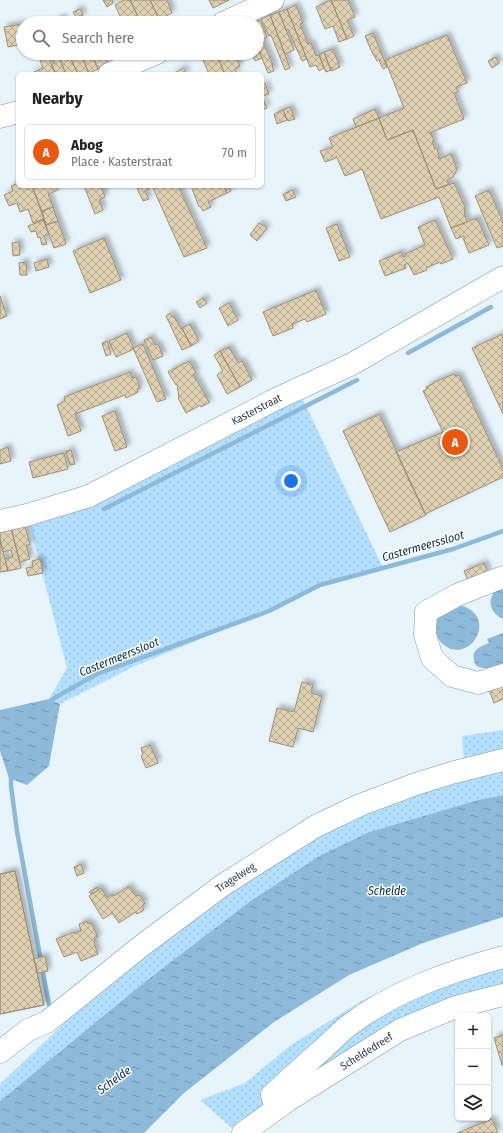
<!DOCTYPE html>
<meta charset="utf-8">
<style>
body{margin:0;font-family:"Fira Sans Condensed",sans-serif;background:#f6f6f6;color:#222}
.controls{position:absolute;right:12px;bottom:12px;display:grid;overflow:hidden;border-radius:6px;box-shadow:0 1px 3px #0004}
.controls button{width:36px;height:36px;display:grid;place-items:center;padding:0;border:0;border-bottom:1px solid #e0e0e0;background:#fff;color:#222;font:20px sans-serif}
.you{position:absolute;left:291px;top:481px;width:14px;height:14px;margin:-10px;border:3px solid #fff;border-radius:50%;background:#1a73e8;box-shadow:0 0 0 6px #1a73e833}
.badge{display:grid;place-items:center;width:26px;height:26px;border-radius:50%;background:#ea580c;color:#fff;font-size:13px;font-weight:700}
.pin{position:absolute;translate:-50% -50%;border:2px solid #fff;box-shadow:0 1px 4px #0006}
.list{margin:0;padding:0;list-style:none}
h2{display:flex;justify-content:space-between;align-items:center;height:52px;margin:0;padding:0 16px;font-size:17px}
h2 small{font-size:13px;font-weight:400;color:#767676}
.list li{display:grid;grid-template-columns:26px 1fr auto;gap:12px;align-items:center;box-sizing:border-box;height:56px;margin:0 8px 8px;padding:0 8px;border:1px solid #e0e0e0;border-radius:6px}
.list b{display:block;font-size:15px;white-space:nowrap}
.list p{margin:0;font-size:13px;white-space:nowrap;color:#767676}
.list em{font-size:13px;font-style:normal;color:#767676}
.icon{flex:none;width:22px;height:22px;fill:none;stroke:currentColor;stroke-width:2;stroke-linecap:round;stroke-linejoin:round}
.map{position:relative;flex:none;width:503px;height:1133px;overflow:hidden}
.search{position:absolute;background:#fff;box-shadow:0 1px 3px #0004;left:16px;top:16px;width:248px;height:44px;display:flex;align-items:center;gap:10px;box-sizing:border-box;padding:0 14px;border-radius:22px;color:#767676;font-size:15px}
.panel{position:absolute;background:#fff;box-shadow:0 1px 3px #0004;left:16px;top:72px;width:248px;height:116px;border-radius:6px}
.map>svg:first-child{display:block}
</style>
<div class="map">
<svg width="503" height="1133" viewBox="0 0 503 1133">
<defs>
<pattern id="grass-dots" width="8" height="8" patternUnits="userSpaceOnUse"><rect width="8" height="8" fill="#b2e0fe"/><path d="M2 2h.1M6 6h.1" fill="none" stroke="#9ac1db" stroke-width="1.8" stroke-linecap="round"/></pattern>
<pattern id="water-ripples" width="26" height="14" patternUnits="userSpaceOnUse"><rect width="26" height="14" fill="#8cbad8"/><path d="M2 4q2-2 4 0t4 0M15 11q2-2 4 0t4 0" fill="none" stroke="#7398b1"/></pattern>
<pattern id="building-cross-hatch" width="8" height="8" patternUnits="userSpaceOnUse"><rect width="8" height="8" fill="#e0d0b2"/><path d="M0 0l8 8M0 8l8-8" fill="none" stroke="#b6aa93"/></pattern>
<filter id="shadow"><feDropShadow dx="3.5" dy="-3.5" stdDeviation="2" flood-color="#0004"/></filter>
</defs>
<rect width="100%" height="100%" fill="#e7f4fc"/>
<path fill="url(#grass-dots)" d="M298 389 383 568 320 585 269 611 135 666 60 704 49 699 67 668 27 515Z
M503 730V795L478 800 369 832 319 856 252 900 0 1101V1084L75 1013 133 965 241 884 309 839 364 813 465 778 462 736Z
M503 946V985L282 1093 233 1129 200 1100 245 1083 291 1045 363 1000 433 969Z"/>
<path fill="url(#water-ripples)" d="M503 585V619C493 615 487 604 493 594 495 590 500 587 503 585Z
M459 605C501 615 469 667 443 644 435 638 431 621 439 614 443 609 453 607 459 605Z
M503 633V663C497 666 486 670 479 667 476 666 474 663 474 660 471 650 481 646 489 643L487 639Z
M49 699 60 704 49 766 27 785 9 778 0 751V710Z
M503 795V917L423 943 349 975 274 1022 184 1093 144 1133H0V1101L146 981 252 900 319 856 369 832 478 800Z"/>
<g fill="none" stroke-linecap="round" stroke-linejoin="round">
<path stroke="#8cbad8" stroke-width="4.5" d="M408 353 491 307
M104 509 357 380
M47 704 56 697 97 674 269 611 320 585 453 549 503 531
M11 774V786L17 831 49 1005"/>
</g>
<path fill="url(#building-cross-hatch)" stroke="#9f9074" filter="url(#shadow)" d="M103 0H112L113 3 107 7Z
M124 0H130L141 23H123L115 5Z
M130 0H150L159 19 152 22 151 23H141Z
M150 0H167L172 13 159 19Z
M209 0H229L213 8Z
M331 0H348L355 17 347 20 354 36 347 39Z
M331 0 347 39 339 42 333 26 325 29 316 7Z
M296 5 303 23 300 24 308 44 311 43 316 56 319 55 324 68 319 71 316 65 310 67 287 9Z
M80 9 83 15 77 19 73 12Z
M287 9 307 59 302 61 288 29 286 30 279 12Z
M279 12 294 50 285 54 270 15Z
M270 15 290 68 285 70 271 35 269 36 261 19Z
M62 17 65 22 55 23 54 22Z
M260 20 267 37 262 39 273 65H272L274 71 268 73 257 46V23H251Z
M22 24 23 44 8 47 4 27Z
M373 33 387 67 383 69 379 60 377 61 371 50 365 36Z
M447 35 467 83 456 87 458 92 454 93 464 119 429 133H431L434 141H432L435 149 437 148 439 156 438 157 439 159 451 154 457 169 453 177 447 180 449 184 436 189 413 130 387 140 379 118 404 108 385 60Z
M257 46 262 58 255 61 252 53H257Z
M333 49 340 67 331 71 324 52Z
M324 52 331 70 326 72 319 55Z
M50 53H57L66 74H56L51 65 55 63Z
M57 53H68L78 74H66Z
M68 53H80L89 73 78 74Z
M80 53H91L98 69 89 73Z
M91 53H102L108 65 98 69Z
M218 53H234L240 66 235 69 237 74H225L216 54Z
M216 54 225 74H209L203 60Z
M48 57 56 74H30L43 68 40 60Z
M495 57 499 63 492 68 488 61Z
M184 68 187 74H172Z
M265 83 269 94 263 96 262 85Z
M262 96 267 108 262 110Z
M290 107 295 119 288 121 283 110Z
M375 109 379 118 356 127 353 119Z
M283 110 287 120 277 124 274 114Z
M379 118 387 140 413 130 436 189 454 183 465 207V211L464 212 467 222 451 228 439 197 381 219 362 169 345 176 336 156V158L325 162 320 151 333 147 329 138Z
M18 183V186H32L46 225 43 219 33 223 28 209 20 212 17 203 9 206 4 195 13 191 11 186Z
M32 186H57L58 190 48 194 53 207 42 211Z
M84 186H101L105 197 99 200 103 210 95 214Z
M136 186H147L149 189 145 191 149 199 143 201Z
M152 186H178L207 248 184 257Z
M191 186H224L227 193 208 202 211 207 203 211 200 206 199 207Z
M224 186H229L231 191 227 193Z
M292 190 296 197 286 201 283 194Z
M489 190 503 222V246L497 248 475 196Z
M53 207 58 221 46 225 42 211Z
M477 218 489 245 469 253 463 238H465L464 236 456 239 451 228Z
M43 219 46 225 58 221 66 244 54 248Z
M44 220 49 234 44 236 47 244 42 245 40 237 38 238 36 231 31 232 28 226Z
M435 220 453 259 441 264 440 262 426 268 427 270 414 275 408 263 404 265 406 268 385 276 379 261 401 252 403 257 406 256 405 254 425 245 418 227Z
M259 223 267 228 257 241 250 235Z
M337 224 350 257 339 261 326 228Z
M104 238 121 280 90 293 73 251Z
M19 242 20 255 13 256 12 243Z
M47 259 49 267 36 271 34 263Z
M26 262 27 275H20L19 263Z
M316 290 326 314 307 322 305 319 292 324 293 328 273 336 263 312Z
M0 296 7 316 0 319Z
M203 298 207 303 200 308 196 302Z
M229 303 238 320 228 326 219 308Z
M170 313 172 317 174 316 181 329 182 328 191 346 182 350 166 316Z
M190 324 199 341 191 346 182 328Z
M127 333 134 349 116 357 109 341Z
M503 334V414L472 348Z
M151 337 155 345 158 344 163 356 153 360 144 340Z
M107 341 111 354 106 356 102 343Z
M143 344 166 399 157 402 133 348Z
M229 347 238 363 242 361 252 380 240 387 220 351Z
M220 351 240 387 227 394 217 375 223 371 214 355Z
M189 361 196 372 193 374 209 402H210L201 407 200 405 186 413 178 398H179L177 384 176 385 168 372Z
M130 372 132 378 136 377 140 388 137 389 138 392 126 398 125 395 75 414 81 431 68 436 57 405 65 401 64 397Z
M454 374 455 376 459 375 503 469V477L425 514 396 452 443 432 423 391 427 389 426 387 434 383V382Z
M115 411 127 447 115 451 102 416Z
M379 414 426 515 390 532 343 431Z
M8 447 11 461 0 464V450Z
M71 450 75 464 70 465 66 451Z
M64 453 68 469 33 478 29 462Z
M25 525 30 545H26L30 559 20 562 11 528Z
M11 528 21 568 8 571 5 559 13 557 11 550 3 552 0 539V531Z
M0 539 8 571 0 572Z
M40 559 43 573 28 576 26 568 33 567 32 561Z
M484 563 488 573 468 581 464 571Z
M302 682 313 685 311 693 322 696 313 732 298 728 293 747 269 741 277 708 294 712Z
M503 684V699L494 703 489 690Z
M150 745 158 763 146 768 141 756 143 755 141 748Z
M81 864 84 873 77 876 74 867Z
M15 871 44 1005 0 1014V874Z
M15 871 44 1005 0 1014V874Z
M129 886 136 896 139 895 145 903 142 906 144 910 137 914 135 912 119 923 112 913 103 919 89 896 101 888 107 898 113 894 114 896Z
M97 887 99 890 91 894 89 892Z
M87 921 88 924 91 923 98 937 94 939 95 942 94 943 98 954 81 961 77 952 64 957 56 939 74 932 75 934 81 931 79 924Z
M45 956 48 971 38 973 34 959Z
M503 1035V1065H502L494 1038Z
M492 1119 498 1133H457Z"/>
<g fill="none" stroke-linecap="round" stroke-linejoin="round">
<g stroke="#7b98ab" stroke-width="23">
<g id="minor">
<path d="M223 23 273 0"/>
<path d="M109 74 157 53"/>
<path d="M0 117 18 112"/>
<path id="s1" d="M0 521 27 515 89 496 274 400 352 364 503 277"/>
<path d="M503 577 457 595 426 612 425 635 432 658 452 676 478 683 503 675"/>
<path id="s2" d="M0 1052 28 1030 47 1022 140 947 223 885 316 826 360 805 416 784 451 773 503 760"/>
<path d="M276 1109 272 1095C289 1079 306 1064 324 1048 332 1041 340 1032 348 1026 394 991 448 972 503 957"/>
<path id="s3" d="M243 1133 287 1101 400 1030 456 1007 503 995"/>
</g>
</g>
<use href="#minor" stroke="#fff" stroke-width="22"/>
</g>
<g text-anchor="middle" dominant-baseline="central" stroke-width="3" stroke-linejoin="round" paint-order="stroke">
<g font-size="11" fill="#313d45" stroke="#fff">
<text stroke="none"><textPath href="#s1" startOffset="281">Kasterstraat</textPath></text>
<text stroke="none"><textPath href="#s2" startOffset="294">Tragelweg</textPath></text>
<text stroke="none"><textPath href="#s3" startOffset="148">Scheldedreef</textPath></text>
</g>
<g font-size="12" font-style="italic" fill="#052d42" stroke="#fff">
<text transform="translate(423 546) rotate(-16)">Castermeerssloot</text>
<text transform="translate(119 657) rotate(-22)">Castermeerssloot</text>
<text x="387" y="891">Schelde</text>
<text transform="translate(114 1080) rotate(-36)">Schelde</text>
</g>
</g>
</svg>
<div class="controls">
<button>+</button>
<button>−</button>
<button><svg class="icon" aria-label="layers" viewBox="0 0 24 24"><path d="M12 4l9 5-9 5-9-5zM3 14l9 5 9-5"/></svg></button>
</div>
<div class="you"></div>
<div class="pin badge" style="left:455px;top:442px">A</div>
<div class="search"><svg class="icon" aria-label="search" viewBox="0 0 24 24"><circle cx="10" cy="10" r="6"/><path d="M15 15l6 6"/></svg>Search here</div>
<section class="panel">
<h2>Nearby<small></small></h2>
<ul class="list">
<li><span class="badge">A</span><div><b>Abog</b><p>Place · Kasterstraat</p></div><em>70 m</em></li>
</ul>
</section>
</div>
